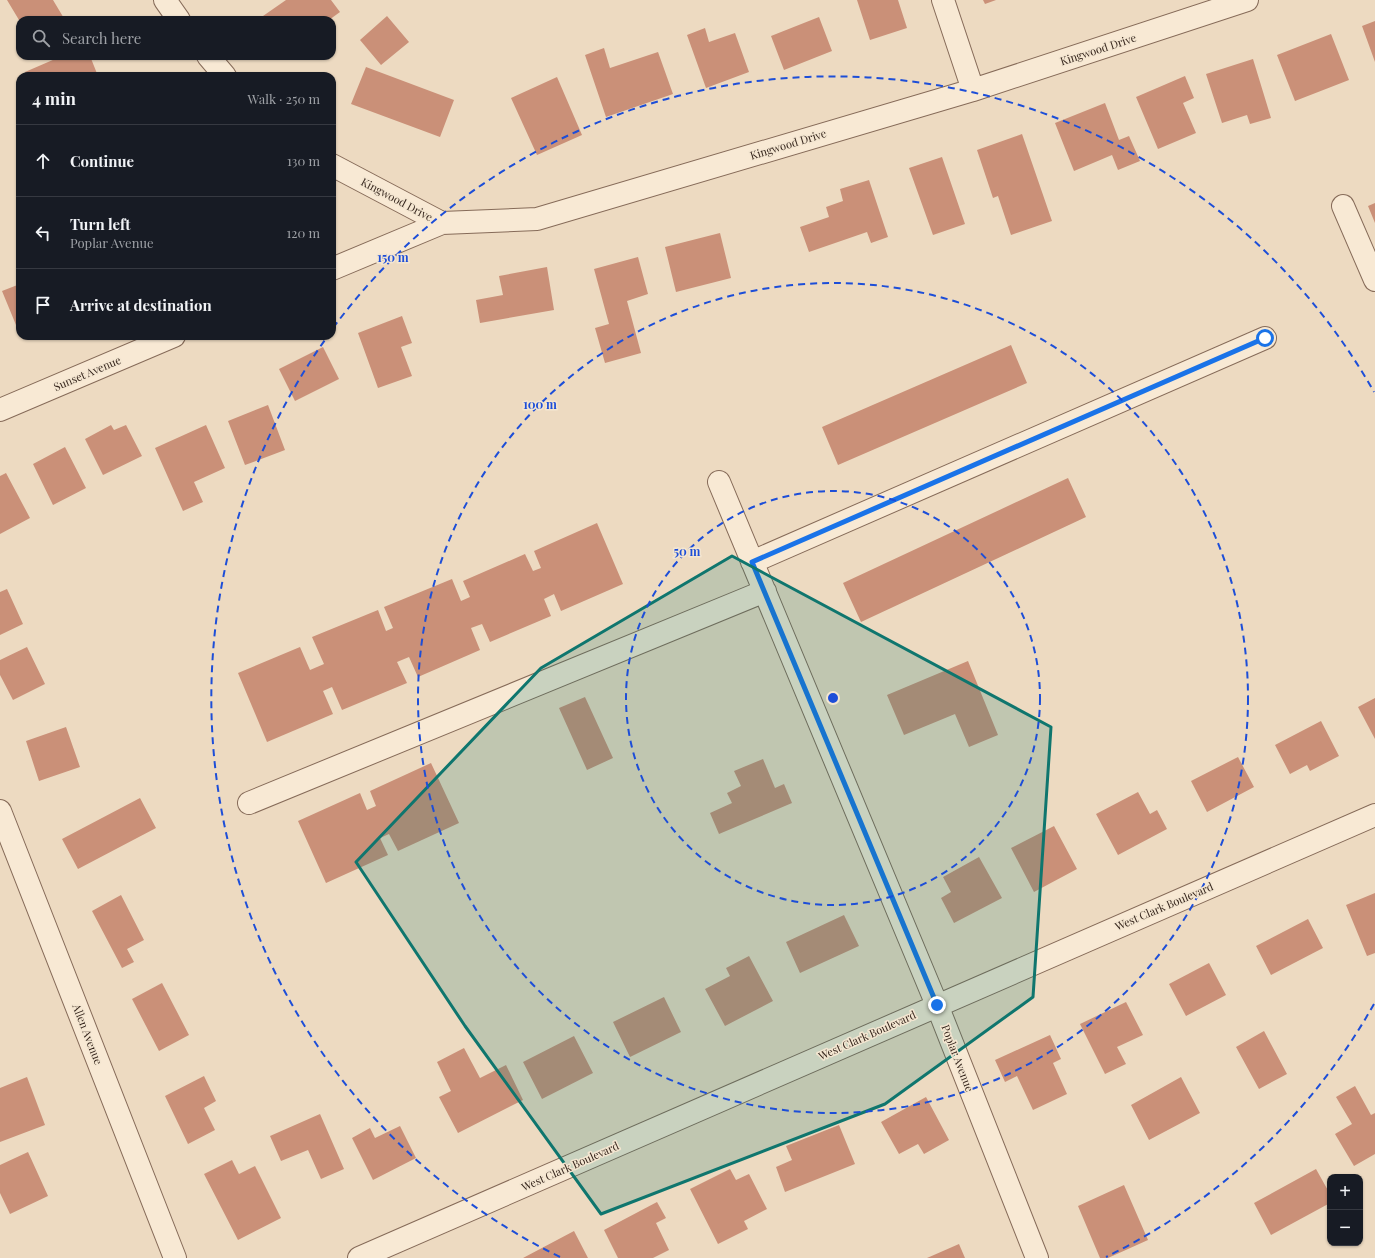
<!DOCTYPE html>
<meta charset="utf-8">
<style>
body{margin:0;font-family:"Playfair Display",serif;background:#20242c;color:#f1f3f6}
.controls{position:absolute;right:12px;bottom:12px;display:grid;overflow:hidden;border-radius:8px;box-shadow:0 1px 3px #0004}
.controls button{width:36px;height:36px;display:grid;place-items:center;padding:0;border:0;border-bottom:1px solid #363941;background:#171b24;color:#f1f3f6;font:20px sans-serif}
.stop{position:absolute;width:12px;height:12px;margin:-9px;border:3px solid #1a73e8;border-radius:50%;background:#fff}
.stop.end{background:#1a73e8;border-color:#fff;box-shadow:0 1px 4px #0008}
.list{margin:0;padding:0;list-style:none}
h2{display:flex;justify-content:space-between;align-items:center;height:52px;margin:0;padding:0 16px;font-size:17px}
h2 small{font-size:13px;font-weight:400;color:#9ea1a6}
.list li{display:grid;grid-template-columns:26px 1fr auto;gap:12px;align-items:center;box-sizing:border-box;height:72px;padding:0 16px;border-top:1px solid #363941}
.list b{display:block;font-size:15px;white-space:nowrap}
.list p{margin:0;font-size:13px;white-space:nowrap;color:#9ea1a6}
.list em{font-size:13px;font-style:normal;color:#9ea1a6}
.icon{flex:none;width:22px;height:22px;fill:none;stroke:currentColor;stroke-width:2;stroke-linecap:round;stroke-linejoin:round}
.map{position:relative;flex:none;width:1375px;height:1258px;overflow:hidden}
.search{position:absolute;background:#171b24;box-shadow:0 1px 3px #0004;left:16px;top:16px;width:320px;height:44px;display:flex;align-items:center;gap:10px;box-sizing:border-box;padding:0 14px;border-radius:12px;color:#9ea1a6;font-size:15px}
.panel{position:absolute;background:#171b24;box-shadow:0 1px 3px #0004;left:16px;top:72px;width:320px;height:268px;border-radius:12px}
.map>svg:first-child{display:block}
</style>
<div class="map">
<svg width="1375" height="1258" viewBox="0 0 1375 1258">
<rect width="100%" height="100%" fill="#eddac1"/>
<path fill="#ca9078" d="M7 0H53L65 20H19Z
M286 0H331L340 12 329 20H265L263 16Z
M857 0H898L907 28 870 40Z
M983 0H996L985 4Z
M387 16 409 42 381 65 360 40Z
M819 17 832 51 784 70 771 36Z
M1375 21V62L1362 26Z
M705 28 709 42 735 33 749 72 706 88 687 35Z
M1331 34 1349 80 1295 101 1277 55Z
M604 48 610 68 658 52 673 94 606 117 585 55Z
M62 56H90L98 76H27L25 72Z
M1253 59 1271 118 1250 124 1247 115 1222 123 1206 74Z
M366 67 454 100 440 137 351 104Z
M1185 76 1194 98 1183 103 1196 133 1158 149 1136 97Z
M557 77 582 135 537 155 511 98Z
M1105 103 1119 140 1129 136 1140 161 1118 170 1112 155 1074 171 1055 123Z
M1022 134 1052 221 1011 235 998 196 993 198 977 150Z
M942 157 965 224 933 235 909 168Z
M869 180 888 237 871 243 867 232 809 252 800 227 829 217 826 207 843 201 840 189Z
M1375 203V223L1368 206Z
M720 233 731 278 676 292 665 247Z
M638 257 648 294 627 301 641 353 605 363 595 328 609 324 594 269Z
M547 267 554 310 480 323 476 300 503 295 499 276Z
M20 284V323L16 325 2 291Z
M402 316 412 343 401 347 412 376 378 388 358 333Z
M1011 345 1027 383 838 465 822 427Z
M323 347 339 379 295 401 279 369Z
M268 405 285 450 245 465 228 421Z
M111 425 114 430 126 425 142 456 103 475 85 439Z
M206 425 225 468 194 482 203 502 183 511 155 448Z
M65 447 86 488 53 505 33 464Z
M6 473 30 518 0 534V476Z
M1068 478 1086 517 861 622 843 583Z
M597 523 623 584 561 611 554 594 544 599 551 616 490 642 482 624 471 628 480 650 418 677 409 657 397 662 407 683 342 710 332 687 323 691 333 714 267 742 238 673 300 647 310 670 324 664 312 637 378 610 386 631 393 628 384 607 452 579 461 601 470 597 463 581 525 554 533 571 541 568 534 551Z
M7 589 23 624 0 635V592Z
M27 647 45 684 13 700 0 675V660Z
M968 661 998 735 969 747 955 714 904 735 887 695Z
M585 697 613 758 587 770 559 708Z
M1375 698V739L1358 707Z
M1321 721 1339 756 1310 771 1307 765 1290 774 1275 745Z
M66 727 80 767 39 781 26 741Z
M1238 757 1254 787 1207 812 1191 781Z
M763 759 775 788 784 784 792 803 719 834 710 813 732 803 727 793 741 786 734 771Z
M431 763 459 823 398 851 389 834 380 838 388 855 326 883 298 821 360 793 367 810 376 806 370 791Z
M1138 792 1150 814 1157 810 1167 829 1118 855 1096 814Z
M140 798 156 828 78 869 62 839Z
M1054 826 1077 869 1034 892 1011 848Z
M979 857 1002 898 954 923 941 898 951 892 943 877Z
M1375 893V953L1367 956 1346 905Z
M121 895 144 940 127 949 134 962 122 968 92 911Z
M844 915 859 946 800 973 786 942Z
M1308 919 1323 948 1271 975 1256 946Z
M749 956 773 1001 725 1026 705 989 730 976 726 968Z
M1209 963 1226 995 1186 1016 1169 984Z
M162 983 189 1035 159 1051 132 999Z
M664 997 681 1032 630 1057 613 1022Z
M1126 1002 1143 1035 1117 1047 1126 1064 1105 1074 1080 1024Z
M1264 1031 1287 1074 1259 1089 1236 1047Z
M1050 1035 1061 1059 1053 1063 1067 1094 1033 1110 1017 1076 1005 1082 995 1060Z
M574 1036 593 1073 542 1099 523 1062Z
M464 1048 480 1078 506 1065 523 1100 458 1133 439 1097 451 1091 437 1062Z
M204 1076 216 1101 204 1108 215 1130 188 1144 165 1096Z
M27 1077 45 1125 0 1142V1088Z
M1181 1077 1200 1113 1149 1140 1131 1105Z
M1355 1086 1371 1115 1375 1113V1154L1354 1166 1335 1134 1352 1124 1336 1097Z
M926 1097 949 1140 924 1154 918 1144 899 1154 881 1122Z
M320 1114 344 1169 321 1179 308 1150 281 1161 270 1136Z
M839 1125 855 1164 785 1192 776 1167 792 1160 786 1146Z
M400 1126 416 1158 373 1180 352 1138 370 1128 375 1138Z
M28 1152 48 1196 10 1214 0 1193V1165Z
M232 1160 239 1174 255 1166 281 1218 238 1240 204 1174Z
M730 1169 736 1180 749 1174 767 1209 744 1221 748 1229 718 1244 690 1189Z
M1316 1169 1330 1194V1203L1271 1235 1254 1203Z
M1124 1185 1148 1240 1108 1258H1100L1078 1206Z
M657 1202 666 1218 656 1223 669 1250 653 1258H618L604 1230Z
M574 1231 588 1258H523Z
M959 1244 965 1258H927Z"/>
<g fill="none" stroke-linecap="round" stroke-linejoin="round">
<g stroke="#866b59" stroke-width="24">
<path id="minor" d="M165 0 179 20
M943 0 973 90
M208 56 225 76
M332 165 442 223 537 219 973 90 1247 0
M1343 206 1375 280
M332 269 442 223
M0 410 174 336
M719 482 937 1005 1037 1258
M752 562 1265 338
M249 803 765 591
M0 811 175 1258
M359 1258 1375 815"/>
</g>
<use href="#minor" stroke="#f8e9d4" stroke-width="22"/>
</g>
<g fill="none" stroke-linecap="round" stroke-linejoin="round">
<path stroke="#1a73e8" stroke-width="5" d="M937 1005 752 562 1265 338"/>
</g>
<path fill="#0f766e" fill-opacity="0.2" stroke="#0f766e" stroke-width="3" stroke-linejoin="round" d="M732 556 1051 727 1033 997 885 1104 601 1214 465 1026 356 862 541 668Z"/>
<g fill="none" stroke="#1d4ed8" stroke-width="2" stroke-dasharray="7 5">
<circle cx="833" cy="698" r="207"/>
<circle cx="833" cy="698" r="415"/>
<path d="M1374 1004A622 622 0 0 1 1106 1257M560 1257A622 622 0 0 1 327 337M333 328A622 622 0 0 1 1374 392"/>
</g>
<g text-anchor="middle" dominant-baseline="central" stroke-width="3" stroke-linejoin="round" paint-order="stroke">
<g font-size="11" fill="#36261d" stroke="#f4e6d1">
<text transform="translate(1098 49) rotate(-18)">Kingwood Drive</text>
<text transform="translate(788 144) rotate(-17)">Kingwood Drive</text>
<text transform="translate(397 199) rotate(28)">Kingwood Drive</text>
<text transform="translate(87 373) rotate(-23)">Sunset Avenue</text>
<text transform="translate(1164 906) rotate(-23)">West Clark Boulevard</text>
<text transform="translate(88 1034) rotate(69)">Allen Avenue</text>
<text transform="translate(867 1035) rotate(-24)">West Clark Boulevard</text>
<text transform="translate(958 1058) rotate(69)">Poplar Avenue</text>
<text transform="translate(570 1166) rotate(-24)">West Clark Boulevard</text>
</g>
</g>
<circle cx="833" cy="698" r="6" fill="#1d4ed8" stroke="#f4e6d1" stroke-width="2"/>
<g font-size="12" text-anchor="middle" font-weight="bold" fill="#1d4ed8" stroke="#f4e6d1" stroke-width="3" stroke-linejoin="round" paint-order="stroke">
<text x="393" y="262">150 m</text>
<text x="540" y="409">100 m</text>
<text x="687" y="556">50 m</text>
</g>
</svg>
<div class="controls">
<button>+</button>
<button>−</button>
</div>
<div class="stop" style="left:1265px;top:338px"></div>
<div class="stop end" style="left:937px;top:1005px"></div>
<div class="search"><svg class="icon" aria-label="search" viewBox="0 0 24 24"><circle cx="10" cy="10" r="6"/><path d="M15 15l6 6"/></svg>Search here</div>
<section class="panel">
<h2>4 min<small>Walk · 250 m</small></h2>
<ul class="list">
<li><svg class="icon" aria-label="ahead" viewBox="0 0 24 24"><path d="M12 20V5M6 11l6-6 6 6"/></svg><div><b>Continue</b></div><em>130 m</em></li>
<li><svg class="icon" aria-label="left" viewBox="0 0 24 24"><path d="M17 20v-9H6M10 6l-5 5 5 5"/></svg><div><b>Turn left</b><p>Poplar Avenue</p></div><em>120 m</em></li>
<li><svg class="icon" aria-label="arrive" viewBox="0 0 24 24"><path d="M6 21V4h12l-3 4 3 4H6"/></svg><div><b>Arrive at destination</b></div></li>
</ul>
</section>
</div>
